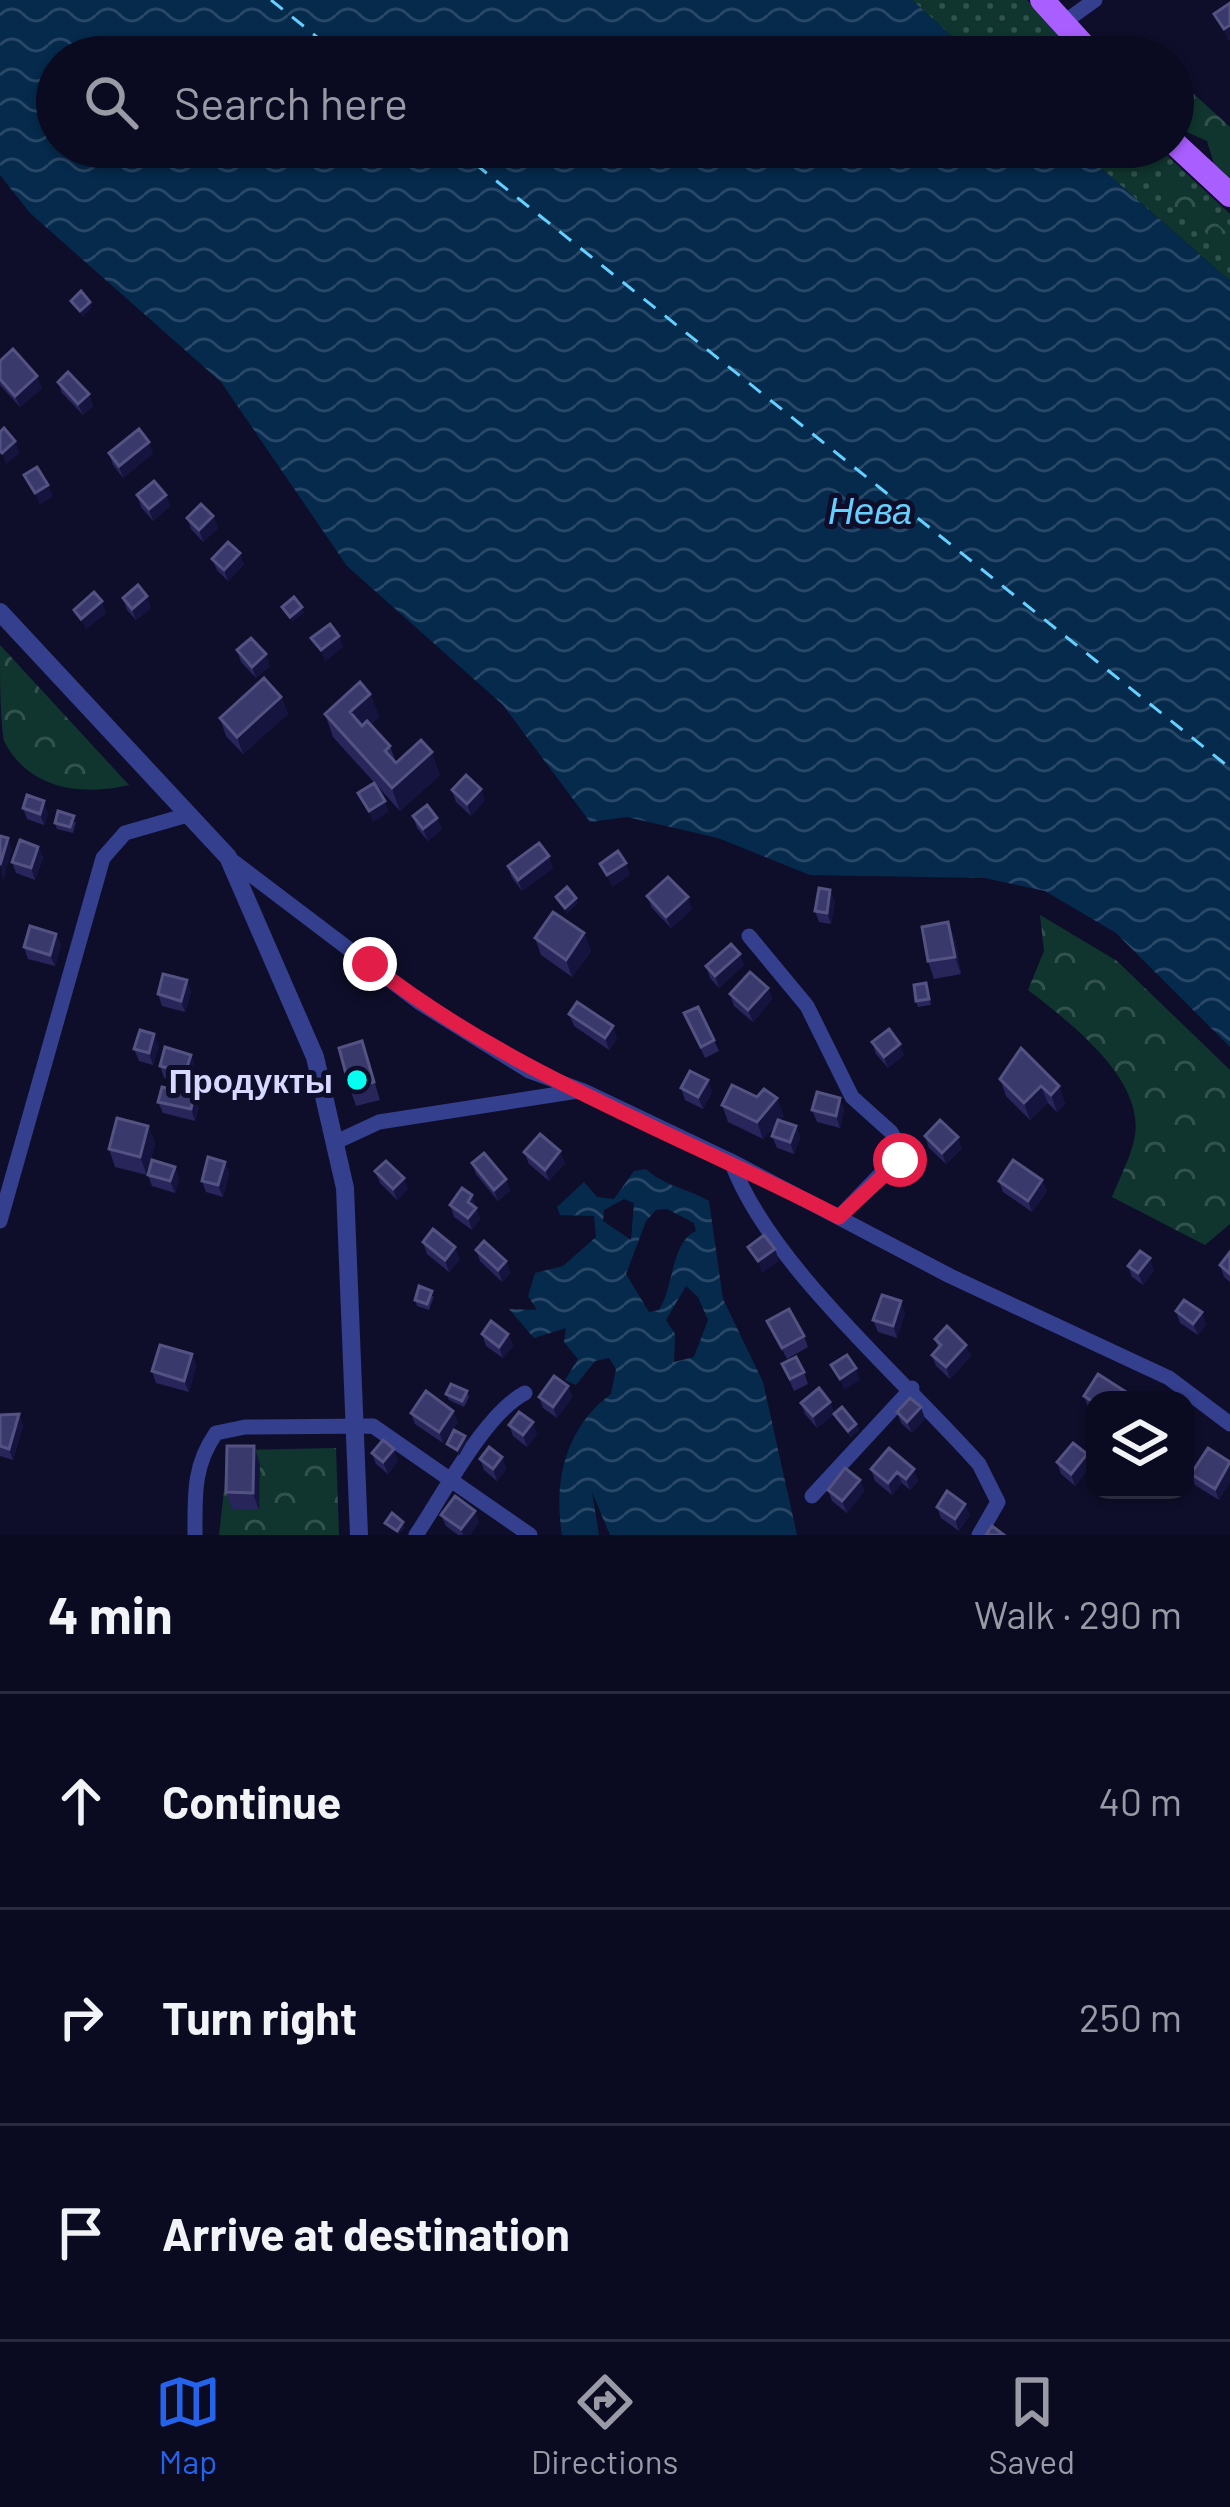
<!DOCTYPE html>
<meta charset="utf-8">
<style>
body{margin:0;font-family:Barlow,sans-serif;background:#131329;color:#f1f3f6}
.controls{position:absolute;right:36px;bottom:36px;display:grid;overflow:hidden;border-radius:24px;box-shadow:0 3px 9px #0004}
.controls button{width:108px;height:108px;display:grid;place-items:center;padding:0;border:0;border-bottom:3px solid #2a2b3e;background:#0a0a20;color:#f1f3f6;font:60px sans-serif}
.stop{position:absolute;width:36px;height:36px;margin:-27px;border:9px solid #e11d48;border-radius:50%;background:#fff}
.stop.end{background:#e11d48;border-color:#fff;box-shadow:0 3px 12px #0008}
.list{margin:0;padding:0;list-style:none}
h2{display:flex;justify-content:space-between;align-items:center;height:156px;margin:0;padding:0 48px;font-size:51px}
h2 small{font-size:39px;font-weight:400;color:#999aa5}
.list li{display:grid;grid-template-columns:78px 1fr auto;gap:36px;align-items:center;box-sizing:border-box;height:216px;padding:0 48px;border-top:3px solid #2a2b3e}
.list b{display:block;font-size:45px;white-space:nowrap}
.list em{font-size:39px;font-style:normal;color:#999aa5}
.icon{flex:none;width:66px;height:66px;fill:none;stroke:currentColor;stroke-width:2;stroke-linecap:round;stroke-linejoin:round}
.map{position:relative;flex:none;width:1230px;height:1535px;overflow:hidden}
.search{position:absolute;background:#0a0a20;box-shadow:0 3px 9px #0004;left:36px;right:36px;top:36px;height:132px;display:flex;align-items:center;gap:30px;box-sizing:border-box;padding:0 42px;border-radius:66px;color:#999aa5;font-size:45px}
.sheet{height:804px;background:#0a0a20}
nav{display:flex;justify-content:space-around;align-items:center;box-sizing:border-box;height:168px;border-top:3px solid #2a2b3e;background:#0a0a20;font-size:33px;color:#999aa5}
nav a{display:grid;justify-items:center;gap:6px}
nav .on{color:#2563eb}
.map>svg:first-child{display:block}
</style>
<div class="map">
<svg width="1230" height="1535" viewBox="0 0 1230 1535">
<defs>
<pattern id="grass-dots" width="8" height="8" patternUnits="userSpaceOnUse" patternTransform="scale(3)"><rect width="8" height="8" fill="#10352e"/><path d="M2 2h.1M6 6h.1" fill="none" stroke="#32524d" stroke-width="1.8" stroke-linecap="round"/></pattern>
<pattern id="forest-crowns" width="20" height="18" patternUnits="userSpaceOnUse" patternTransform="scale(3)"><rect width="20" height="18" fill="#10352e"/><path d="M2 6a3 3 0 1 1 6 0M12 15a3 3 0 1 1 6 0" fill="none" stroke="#32524d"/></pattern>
<pattern id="water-waves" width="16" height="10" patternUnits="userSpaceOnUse" patternTransform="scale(3)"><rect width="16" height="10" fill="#052a4c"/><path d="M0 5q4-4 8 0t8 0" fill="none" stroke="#294867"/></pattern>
</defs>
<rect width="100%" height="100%" fill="#0e0e2a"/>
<path fill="url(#grass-dots)" d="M912 0H1027L1078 57H975Z
M1077 147H1158L1230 214V281Z"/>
<path fill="url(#forest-crowns)" d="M1173 75 1230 127V178L1214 164 1207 141 1180 129 1173 116Z
M1172 180 1230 236V263L1205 232 1159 195 1158 187Z
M0 645 129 785C82 796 29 790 4 741 0 716 0 672 0 645Z
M1040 915 1117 961 1230 1070V1224L1205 1245 1112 1197C1120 1177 1132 1155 1135 1135 1144 1078 1067 1020 1028 990L1044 951Z
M336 1448 339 1535H219L225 1482 248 1450Z"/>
<path fill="url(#water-waves)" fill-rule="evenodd" d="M0 0H912L975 57H57V147H1077L1230 281V1047L1116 933 1045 891 985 878 810 875 718 838 627 817 590 822 503 705 347 566 221 382 30 213 0 175Z
M646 1169C664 1186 687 1188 709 1201L723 1299 763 1382 797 1535H610L592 1492 599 1535H562C553 1481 566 1427 611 1394L616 1369 609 1358 595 1361 576 1385 565 1380 578 1359 564 1342 566 1328 534 1338 509 1309 537 1310 528 1296 535 1273 563 1266 596 1237 594 1216 560 1215 557 1207 584 1182 597 1197 614 1199 634 1171ZM624 1199 634 1203 631 1240 603 1221 604 1210ZM667 1209 694 1223 696 1231C671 1242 674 1287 659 1310L649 1312 626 1274 646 1221 656 1210ZM686 1286 698 1297 708 1320 694 1357 674 1362 675 1334 666 1320Z"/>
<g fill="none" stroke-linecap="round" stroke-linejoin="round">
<path stroke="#65d0ff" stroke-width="3" stroke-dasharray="15 12" stroke-linecap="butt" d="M271 0 342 57
M454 147 1230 768"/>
<path stroke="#343f8e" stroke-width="15" d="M1063 23 1095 0
M230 859 420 1003 529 1071 584 1091 731 1161 950 1276 1169 1378 1230 1424
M749 936 807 1006 852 1097 891 1132 902 1152 839 1217
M336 1142 379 1122 578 1091
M731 1161C768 1264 904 1379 979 1464L998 1502 979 1535
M0 1221 103 858 125 833 184 816
M812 1496 912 1388
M195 1535C195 1495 193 1466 216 1433L245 1427 373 1426 530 1535
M416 1535C442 1497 485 1413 525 1393"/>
<path stroke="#343f8e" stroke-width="18" d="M0 612 228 857 315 1057 345 1188 359 1535"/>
<path stroke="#a95eff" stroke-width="24" d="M1042 0 1094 57
M1173 142 1230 195"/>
</g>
<path fill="#272559" d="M0 361 42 388 20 407 0 385Z
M58 382 89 394 93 406 83 415 62 393Z
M109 453H153L123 478 113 465Z
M137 495H166L170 506 153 521 141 507Z
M213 516 218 528 203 542 191 529 187 518Z
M212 559 244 564 228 581 217 570Z
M123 598 151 608 136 620 127 610Z
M237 650 270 666 256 678 241 662Z
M370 694 379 717 370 725 390 746 396 763 440 775 400 811 333 737 325 714Z
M281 697 288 714 243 754 226 736 220 718Z
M452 790 485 800 471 816 456 802Z
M23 808 48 813 44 825 27 819Z
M413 816 442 829 428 841 417 828Z
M76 822 73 833 57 829 55 823Z
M38 847 43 858 35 880 16 873 12 862Z
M508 866 553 868 522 891 512 878Z
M830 890 835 902 831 924 819 922 815 911Z
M647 896 692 909 671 928 652 908Z
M584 933 591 951 572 977 541 955 535 938Z
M56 934 61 945 55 966 28 959 24 947Z
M955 939 961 974 934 979 928 961Z
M744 965 719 988 710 978 706 966Z
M768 988 772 999 753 1022 734 1006 730 994Z
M928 989 931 1005 918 1007 916 1001Z
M191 992 185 1012 162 1006 158 994Z
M684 1013 714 1040 719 1051 705 1058Z
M569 1014 617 1038 609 1050 574 1026Z
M362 1041 380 1100 356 1106 350 1089Z
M872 1042 904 1055 888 1068 876 1054Z
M159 1046 153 1065 139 1061 134 1049Z
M160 1066H195L190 1085 164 1078Z
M1000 1079 1059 1086 1065 1104 1057 1112 1048 1103 1030 1120 1006 1096Z
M681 1088 712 1092 703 1109 685 1100Z
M840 1098 844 1110 840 1128 817 1122 812 1110Z
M158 1102 199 1107 195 1121 163 1113Z
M722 1105 784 1116 780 1120 796 1126 800 1137 794 1154 777 1148 772 1136 777 1124 763 1139 728 1122Z
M148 1126 155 1143 147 1175 115 1167 109 1149Z
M925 1136 962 1148 946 1164 929 1148Z
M524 1152 565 1163 549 1181 529 1164Z
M225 1162 229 1173 223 1197 206 1192 202 1181Z
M472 1163 506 1179 510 1191 498 1201 476 1174Z
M375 1171 408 1189 397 1200 380 1183Z
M148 1175 179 1178 175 1193 152 1186Z
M1042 1180 1047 1191 1032 1212 1003 1192 999 1181Z
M472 1195 480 1219 472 1230 454 1217 450 1205Z
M423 1242 460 1259 449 1272 427 1254Z
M476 1250 506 1261 510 1273 502 1282 480 1261Z
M1230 1252V1282L1224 1277 1220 1265Z
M1128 1266 1154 1270 1143 1285 1132 1277Z
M434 1296 429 1310 417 1306 415 1300Z
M1176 1311 1202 1312 1206 1324 1198 1335 1180 1323Z
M905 1313 897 1338 878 1332 873 1320Z
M767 1321 804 1336 808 1347 787 1359Z
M482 1334H508L513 1346 503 1358 486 1346Z
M935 1339 971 1356 950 1379 936 1366 932 1355 938 1348Z
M192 1354 196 1366 189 1392 156 1383 152 1371Z
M782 1364 804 1372 808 1384 794 1391Z
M568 1386 572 1397 557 1418 543 1408 539 1397Z
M467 1391 469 1397 464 1407 449 1400 446 1394Z
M1126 1392 1129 1400H1095V1412L1088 1407 1084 1396Z
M830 1402 834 1413 856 1424 859 1430 851 1437 836 1419 834 1414 817 1428 805 1414 801 1403Z
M897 1412 925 1419 912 1433 901 1423Z
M411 1413 458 1422 443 1443 415 1424Z
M19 1414 23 1426 13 1460 0 1456V1415Z
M509 1425 537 1434 527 1447 513 1436Z
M889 1448 918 1481 910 1490 902 1483 892 1495 875 1481 871 1469Z
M372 1453 398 1461 388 1474 376 1464Z
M502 1457 506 1469 497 1481 484 1470 480 1459Z
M1057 1462 1091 1466 1075 1486 1061 1474Z
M1230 1462 1219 1500 1195 1485 1191 1474Z
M260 1464 259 1510 232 1509 226 1492Z
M860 1480 864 1491 847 1513 832 1501 828 1490Z
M937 1507 970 1515 959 1531 941 1518Z
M441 1515 479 1522 470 1535H458L446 1526Z"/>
<path fill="#15143f" d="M1230 25V39L1228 41 1224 29Z
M90 302 92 308 82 317 80 311Z
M37 376 42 388 20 407 15 396Z
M89 394 93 406 83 415 78 404Z
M15 441 20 453 6 464 2 453Z
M149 442 153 453 123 478 119 466Z
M48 485 53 496 40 505 35 493Z
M166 495 170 506 153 521 149 509Z
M213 516 218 528 203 542 199 530Z
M240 553 244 564 228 581 224 570Z
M147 596 151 608 136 620 132 609Z
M102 601 106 613 86 630 81 619Z
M302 607 304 613 292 622 290 617Z
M339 636 343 647 325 662 321 650Z
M266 654 270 666 256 678 252 667Z
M370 694 379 717 358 735 350 712Z
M281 697 288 714 243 754 237 737Z
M432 752 440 775 400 811 392 788Z
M481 789 485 800 471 816 467 804Z
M44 801 48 813 44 825 40 814Z
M385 801 389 812 373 822 369 811Z
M437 818 442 829 428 841 423 829Z
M8 838 12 850 3 882 0 865Z
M38 847 43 858 35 880 31 868Z
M549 856 553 868 522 891 518 880Z
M626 863 630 875 612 887 607 875Z
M830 890 835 902 831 924 827 913Z
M688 897 692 909 671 928 666 917Z
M576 898 578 903 567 914 565 908Z
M948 922 955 939 961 974 955 957Z
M584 933 591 951 572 977 566 960Z
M56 934 61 945 55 966 50 955Z
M740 954 744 965 719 988 715 976Z
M187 980 191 992 185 1012 181 1001Z
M768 988 772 999 753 1022 748 1010Z
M613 1026 617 1038 609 1050 605 1038Z
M154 1034 159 1046 153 1065 149 1053Z
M900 1044 904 1055 888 1068 884 1057Z
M191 1055 195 1066 190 1085 185 1073Z
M708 1080 712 1092 703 1109 698 1097Z
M1041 1086 1048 1103 1030 1120 1024 1103Z
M1059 1086 1065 1104 1057 1112 1051 1095Z
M194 1095 199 1107 195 1121 191 1109Z
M777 1098 784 1116 763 1139 757 1122Z
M840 1098 844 1110 840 1128 836 1116Z
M148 1126 155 1143 147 1175 140 1157Z
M796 1126 800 1137 794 1154 790 1142Z
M958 1137 962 1148 946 1164 942 1153Z
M560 1151 565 1163 549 1181 545 1170Z
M225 1162 229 1173 223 1197 218 1185Z
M175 1167 179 1178 175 1193 170 1181Z
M404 1178 408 1189 397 1200 393 1189Z
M506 1179 510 1191 498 1201 494 1190Z
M1042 1180 1047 1191 1032 1212 1028 1201Z
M472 1195 480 1219 472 1230 468 1218V1202Z
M455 1247 460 1259 449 1272 445 1260Z
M775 1249 779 1261 762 1273 758 1261Z
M1150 1258 1154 1270 1143 1285 1138 1273Z
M506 1261 510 1273 502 1282 498 1270Z
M901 1301 905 1313 897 1338 893 1326Z
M1202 1312 1206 1324 1198 1335 1193 1324Z
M508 1334 513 1346 503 1358 499 1347Z
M966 1345 971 1356 950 1379 946 1367Z
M192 1354 196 1366 189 1392 184 1381Z
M856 1368 860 1380 844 1390 840 1379Z
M568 1386 572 1397 557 1418 553 1407Z
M830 1402 834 1414 817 1428 813 1416Z
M921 1407 925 1419 912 1433 907 1422Z
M453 1411 458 1422 443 1443 439 1432Z
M19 1414 23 1426 13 1460 9 1449Z
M533 1422 537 1434 527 1447 523 1435Z
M856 1424 859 1430 851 1437 848 1431Z
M465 1436 467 1441 459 1456 457 1450Z
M254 1446 260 1464 259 1510 253 1493Z
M394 1449 398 1461 388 1474 383 1462Z
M1087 1454 1091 1466 1075 1486 1071 1474Z
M502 1457 506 1469 497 1481 493 1469Z
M1230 1464V1483L1219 1500 1215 1489Z
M914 1469 918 1481 910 1490 906 1479Z
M897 1472 902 1483 892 1495 888 1483Z
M860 1480 864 1491 847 1513 842 1501Z
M965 1504 970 1515 959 1531 955 1519Z
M475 1511 479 1522 470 1535H463L461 1529Z
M403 1522 405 1528 398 1535 397 1531Z"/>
<path fill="#3a396b" stroke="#535282" stroke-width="3" d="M1230 3V25L1224 29 1214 14Z
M81 291 90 302 80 311 71 301Z
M13 349 37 376 15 396 0 379V361Z
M68 372 89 394 78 404 58 382Z
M4 428 15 441 2 453 0 451V432Z
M139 429 149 442 119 466 109 453Z
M37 467 48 485 35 493 24 475Z
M154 481 166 495 149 509 137 495Z
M201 504 213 516 199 530 187 518Z
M228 542 240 553 224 570 212 559Z
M138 585 147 596 132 609 123 598Z
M94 592 102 601 81 619 74 610Z
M294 597 302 607 290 617 282 607Z
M330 624 339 636 321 650 311 638Z
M251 638 266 654 252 667 237 650Z
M264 678 281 697 237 737 220 718Z
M360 682 370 694 350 712 362 726 367 721 390 746 385 751 396 763 421 740 432 752 392 788 325 714Z
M466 775 481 789 467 804 452 790Z
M374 783 385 801 369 811 358 793Z
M27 795 44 801 40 814 23 808Z
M427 805 437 818 423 829 413 816Z
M58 811 74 816 70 827 55 823Z
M0 836 8 838 0 865Z
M20 840 38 847 31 868 12 862Z
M539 843 549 856 518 880 508 866Z
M618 851 626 863 607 875 600 864Z
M668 877 688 897 666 917 647 896Z
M567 887 576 898 565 908 556 897Z
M819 888 830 890 827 913 815 911Z
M553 912 584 933 566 960 535 938Z
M948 922 955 957 928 961 922 927Z
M30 926 56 934 50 955 24 947Z
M731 944 740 954 715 976 706 966Z
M750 972 768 988 748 1010 730 994Z
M163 974 187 980 181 1001 158 994Z
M926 983 929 999 916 1001 914 985Z
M577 1002 613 1026 605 1038 569 1014Z
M698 1007 714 1040 701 1047 684 1013Z
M889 1029 900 1044 884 1057 872 1042Z
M140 1030 154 1034 149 1053 134 1049Z
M362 1041 374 1082 350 1089 339 1048Z
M165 1047 191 1055 185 1073 160 1066Z
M1021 1048 1059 1086 1051 1095 1041 1086 1024 1103 1000 1079Z
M690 1071 708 1080 698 1097 681 1088Z
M732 1085 757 1097 764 1089 777 1098 757 1122 722 1105Z
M162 1087 194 1095 191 1109 158 1102Z
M817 1092 840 1098 836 1116 812 1110Z
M117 1118 148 1126 140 1157 109 1149Z
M778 1120 796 1126 790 1142 772 1136Z
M940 1120 958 1137 942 1153 925 1136Z
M540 1134 560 1151 545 1170 524 1152Z
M484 1153 506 1179 494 1190 472 1163Z
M208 1157 225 1162 218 1185 202 1181Z
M152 1160 175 1167 170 1181 148 1175Z
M1013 1160 1042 1180 1028 1201 999 1181Z
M386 1161 404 1178 393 1189 375 1171Z
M462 1188 472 1195 468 1202 476 1208 468 1218 450 1205Z
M433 1229 455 1247 445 1260 423 1242Z
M764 1235 775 1249 758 1261 748 1247Z
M484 1241 506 1261 498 1270 476 1250Z
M1140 1251 1150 1258 1138 1273 1128 1266Z
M1230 1252V1274L1220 1265Z
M419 1286 432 1291 427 1304 415 1300Z
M882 1295 901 1301 893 1326 873 1320Z
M1184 1300 1202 1312 1193 1324 1176 1311Z
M789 1309 804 1336 782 1348 767 1321Z
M491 1321 508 1334 499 1347 482 1334Z
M947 1326 966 1345 946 1367 932 1355 941 1345 935 1339Z
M160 1345 192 1354 184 1381 152 1371Z
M847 1355 856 1368 840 1379 831 1365Z
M796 1357 804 1372 790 1379 782 1364Z
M1098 1374 1126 1392 1121 1400H1095V1403L1084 1396Z
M554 1376 568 1386 553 1407 539 1397Z
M451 1384 467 1391 462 1401 446 1394Z
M819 1388 830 1402 813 1416 801 1403Z
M426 1391 453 1411 439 1432 411 1413Z
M910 1398 921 1407 907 1422 897 1412Z
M842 1407 856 1424 848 1431 834 1414Z
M519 1412 533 1422 523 1435 509 1425Z
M19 1414 9 1449 0 1446V1415Z
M454 1430 465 1436 457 1450 447 1444Z
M383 1440 394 1449 383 1462 372 1453Z
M1073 1443 1087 1454 1071 1474 1057 1462Z
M227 1446H254L253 1493 226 1492Z
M489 1447 502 1457 493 1469 480 1459Z
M889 1448 914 1469 906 1479 897 1472 888 1483 871 1469Z
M1208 1448 1230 1462 1215 1489 1191 1474Z
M845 1468 860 1480 842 1501 828 1490Z
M947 1491 965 1504 955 1519 937 1507Z
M455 1496 475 1511 461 1529 441 1515Z
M392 1513 403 1522 397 1531 385 1523Z
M992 1526 1004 1535H986Z"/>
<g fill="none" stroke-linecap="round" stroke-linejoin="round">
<path stroke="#e11d48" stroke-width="15" d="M370 964C510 1074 681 1135 839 1217L900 1160"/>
</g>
<circle fill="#03fff0" stroke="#0e0e2a" stroke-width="4.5" cx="357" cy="1080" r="12"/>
<g text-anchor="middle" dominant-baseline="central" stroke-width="10" stroke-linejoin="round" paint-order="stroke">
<g font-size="33" font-weight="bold" fill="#d7d8ff" stroke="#0e0e2a" text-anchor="end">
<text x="333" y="1080">Продукты</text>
</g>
<g font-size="36" font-style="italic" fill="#65d0ff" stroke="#0e0e2a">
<text x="870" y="509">Нева</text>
</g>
</g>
</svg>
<div class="controls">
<button><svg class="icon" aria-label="layers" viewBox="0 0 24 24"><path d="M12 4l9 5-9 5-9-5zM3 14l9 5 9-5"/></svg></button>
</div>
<div class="stop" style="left:900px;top:1160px"></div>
<div class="stop end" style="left:370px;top:964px"></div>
<div class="search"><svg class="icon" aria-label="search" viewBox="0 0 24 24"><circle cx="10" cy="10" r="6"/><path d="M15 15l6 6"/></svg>Search here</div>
</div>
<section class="sheet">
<h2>4 min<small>Walk · 290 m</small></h2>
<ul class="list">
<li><svg class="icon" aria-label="ahead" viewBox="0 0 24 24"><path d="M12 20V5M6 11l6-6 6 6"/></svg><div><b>Continue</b></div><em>40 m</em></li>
<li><svg class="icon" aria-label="right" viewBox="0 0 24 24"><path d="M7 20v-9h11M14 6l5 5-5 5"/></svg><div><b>Turn right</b></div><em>250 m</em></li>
<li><svg class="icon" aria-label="arrive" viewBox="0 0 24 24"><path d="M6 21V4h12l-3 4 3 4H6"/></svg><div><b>Arrive at destination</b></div></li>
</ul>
</section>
<nav>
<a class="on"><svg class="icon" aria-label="map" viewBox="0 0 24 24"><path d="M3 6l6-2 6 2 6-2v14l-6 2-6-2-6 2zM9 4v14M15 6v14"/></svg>Map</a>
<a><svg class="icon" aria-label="directions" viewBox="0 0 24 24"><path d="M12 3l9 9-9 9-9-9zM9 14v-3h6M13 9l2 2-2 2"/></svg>Directions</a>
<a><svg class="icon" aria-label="saved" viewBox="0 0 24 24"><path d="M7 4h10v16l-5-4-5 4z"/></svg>Saved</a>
</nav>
